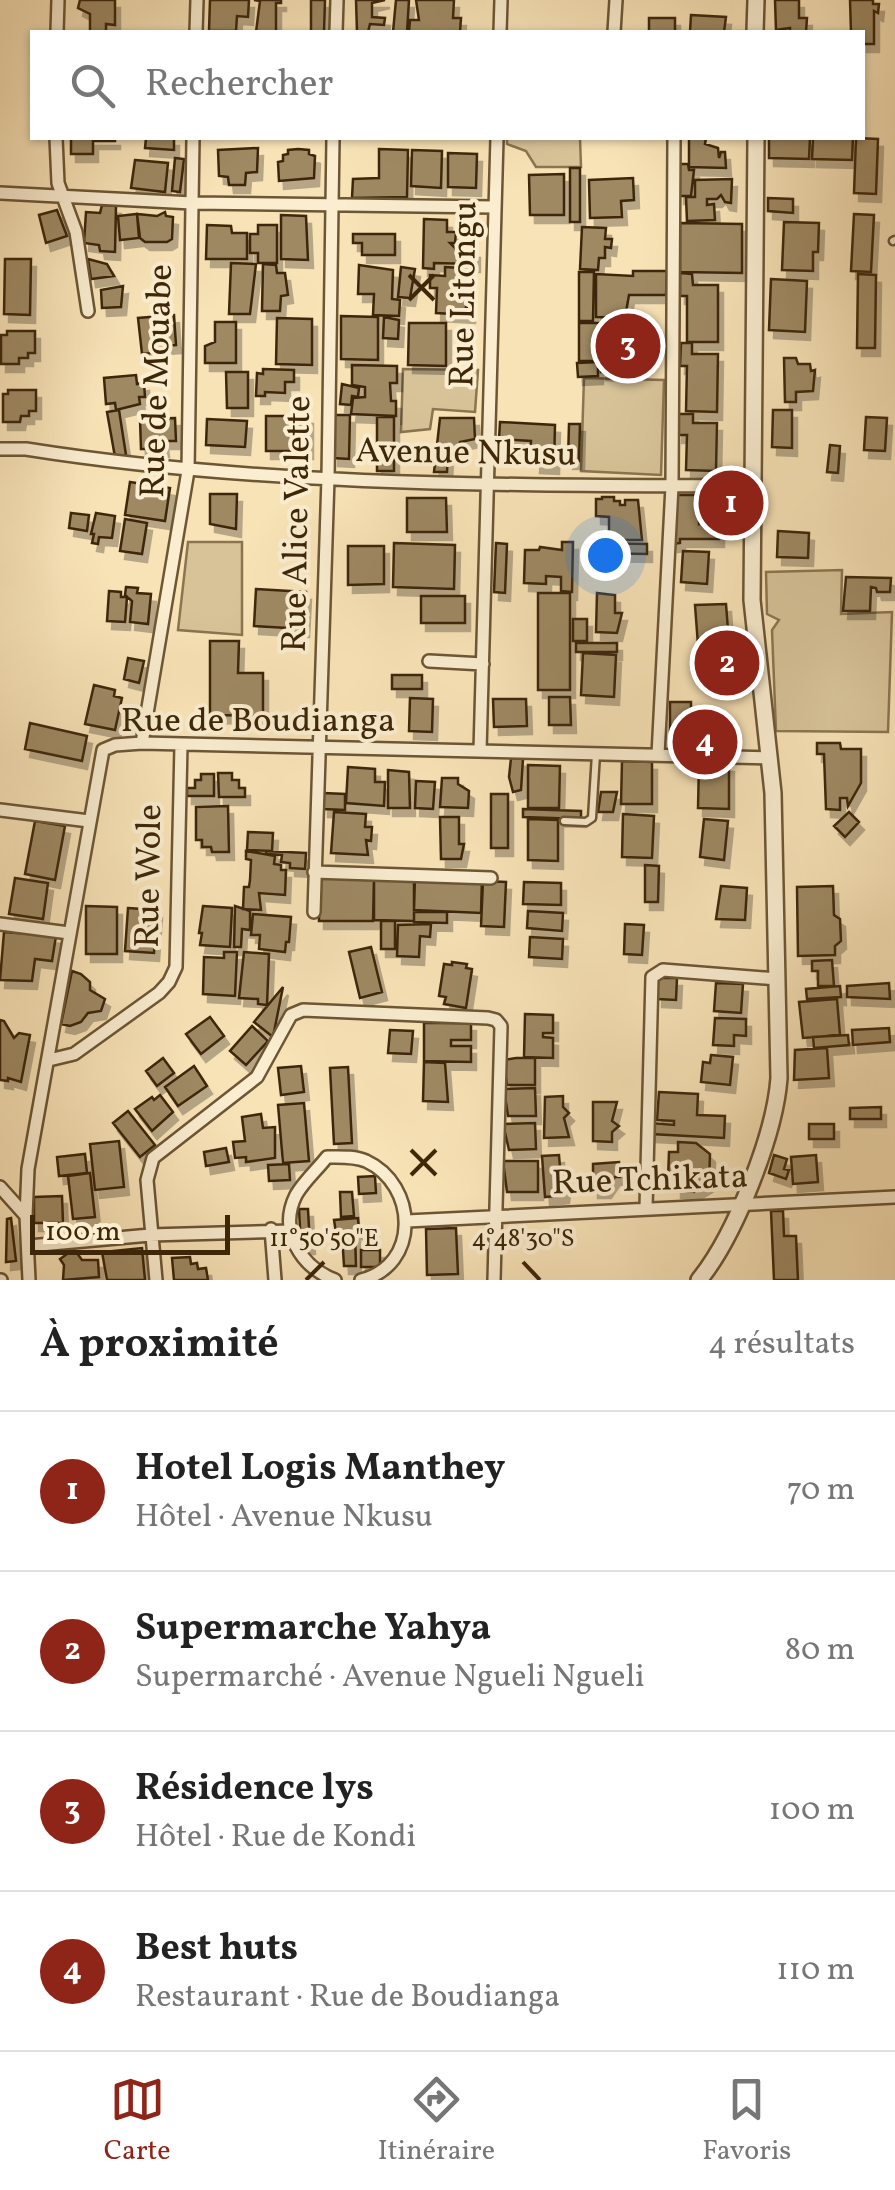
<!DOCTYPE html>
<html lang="fr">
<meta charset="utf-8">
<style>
body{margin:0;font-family:Vollkorn,serif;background:#f2f2f2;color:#222}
.scale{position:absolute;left:30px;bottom:25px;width:200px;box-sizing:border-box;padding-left:10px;border:5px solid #3d2708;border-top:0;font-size:28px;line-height:35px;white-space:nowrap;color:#3d2708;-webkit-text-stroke:8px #faedd0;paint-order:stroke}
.you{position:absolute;left:605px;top:555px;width:35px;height:35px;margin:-25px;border:8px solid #fff;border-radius:50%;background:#1a73e8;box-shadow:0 0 0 15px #1a73e833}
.badge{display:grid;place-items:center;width:65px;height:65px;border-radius:50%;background:#8f2418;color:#fff;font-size:32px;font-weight:700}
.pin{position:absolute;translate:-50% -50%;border:5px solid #fff;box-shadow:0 2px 10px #0006}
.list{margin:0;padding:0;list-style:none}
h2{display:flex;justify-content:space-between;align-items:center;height:130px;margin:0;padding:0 40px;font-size:42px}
h2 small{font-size:32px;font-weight:400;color:#767676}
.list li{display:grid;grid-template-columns:65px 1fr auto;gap:30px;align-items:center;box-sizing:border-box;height:160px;padding:0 40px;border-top:2px solid #e0e0e0}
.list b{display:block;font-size:38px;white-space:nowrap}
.list p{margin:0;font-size:32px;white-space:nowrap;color:#767676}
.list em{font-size:32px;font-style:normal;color:#767676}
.icon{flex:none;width:55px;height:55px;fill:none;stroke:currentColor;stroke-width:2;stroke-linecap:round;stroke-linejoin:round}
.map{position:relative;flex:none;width:895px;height:1280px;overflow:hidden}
.search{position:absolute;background:#fff;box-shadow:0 2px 8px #0004;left:30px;right:30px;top:30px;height:110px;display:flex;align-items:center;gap:25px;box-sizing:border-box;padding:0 35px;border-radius:0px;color:#767676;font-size:38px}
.sheet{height:770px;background:#fff}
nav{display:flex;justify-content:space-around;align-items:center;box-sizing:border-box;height:140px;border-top:2px solid #e0e0e0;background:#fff;font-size:28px;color:#767676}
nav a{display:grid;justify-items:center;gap:5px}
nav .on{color:#8f2418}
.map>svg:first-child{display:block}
</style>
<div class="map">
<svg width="895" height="1280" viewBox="0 0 895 1280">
<defs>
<filter id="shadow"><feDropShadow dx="5" dy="8" stdDeviation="0" flood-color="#0004"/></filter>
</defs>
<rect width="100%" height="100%" fill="#f8e3b7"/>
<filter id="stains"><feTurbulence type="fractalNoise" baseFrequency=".002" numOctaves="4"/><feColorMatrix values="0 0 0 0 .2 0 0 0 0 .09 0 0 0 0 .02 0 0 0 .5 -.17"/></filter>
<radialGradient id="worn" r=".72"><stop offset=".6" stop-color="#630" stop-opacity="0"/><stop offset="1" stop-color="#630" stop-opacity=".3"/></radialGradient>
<path fill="#d8c399" stroke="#8a7550" stroke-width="2.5" d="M507 138H580L581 167H536L526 151 507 144Z
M403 369 478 370 475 412 433 409 430 429 401 432Z
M584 378 664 380 661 475 581 471Z
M188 542H242V635L178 630Z
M842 570 841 614 892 612 888 732 776 731 772 630 779 620 767 614 766 572Z"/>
<path fill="#9e8963" stroke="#3d2708" stroke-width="2.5" filter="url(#shadow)" d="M80 0H115V25L106 24V32H90V14L78 8Z
M210 0H249L248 17 237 16 236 31H209Z
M281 0V3H276V32H256L260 1 254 0Z
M311 0H325L324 32H311Z
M356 0H385L372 3V17L385 18 384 25 370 24 368 32H357Z
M396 0H409L407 32H393Z
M416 0H454L453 18H461L460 32H409L410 20H419Z
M775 0H799V18H807L806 32H790V28L776 30Z
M850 0H873V4H879L878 13 874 11V44H862V32H851Z
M691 15 726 17 724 32H690Z
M649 18H675V32H649Z
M71 138H115V141H93V154H71Z
M146 138H174V150L145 148Z
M689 138H706L705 144 718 148 719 158 721 152H725L726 168 689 167Z
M769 138H810L809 159 769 158Z
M813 138H853L852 160 812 159Z
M856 138 878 139 876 194 854 193Z
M258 148 257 172 246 173 245 185H229L228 177 219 176 218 150Z
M298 149 309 150V154L315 156 314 178 279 181 278 162 283 161V155L288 154V150Z
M379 149 408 150 407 197 352 198 353 179 379 178Z
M412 150 442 151 441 188 411 186Z
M448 153 477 154 476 188 448 187Z
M175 158 184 159 180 192 172 191Z
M135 160 168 163 165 192 131 188Z
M679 164H688L689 170H694L691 196H679Z
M570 168H580V222H570Z
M564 174V215H530L529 175Z
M633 178 634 200 621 201 622 217 590 218 589 180Z
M732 179 731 203 725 202 721 195 717 199H707V205L714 204 715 220 687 221 686 197H695V180Z
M768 198 793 199V213L768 211Z
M102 205 116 206 115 252 100 251 99 245 84 243 86 212 100 213Z
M57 210 67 236 46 243 39 215Z
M165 212 166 216 173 217 172 239 167 242H145L140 238 137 214 157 216Z
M137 214 139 238 120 240 118 216Z
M854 214 874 215 871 272 851 271Z
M281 215 306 216 308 260 281 259Z
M424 219 447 220V232H456L455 243H450L456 249 475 250V264L434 263V269L423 268Z
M784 222 819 223 818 252H813V271L782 270Z
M680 223 742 224V273L680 272Z
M207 225 231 226 232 233H247V259H206Z
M258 225H277V263H258V253H250V234H258Z
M582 227 606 228 605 239H612L611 248 605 247V258H599L598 270 580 269Z
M353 234H395V255H362V243H353Z
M5 259H31L30 315 4 314Z
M88 259 107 264 114 276 91 279Z
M231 263 256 264 250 314H229Z
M263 264 276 265 277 273H285L288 295 281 296 280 311H262Z
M359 265 393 270 392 299 400 300 399 316 373 315 374 294H358Z
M401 267 415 269 410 298 398 297Z
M445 267 460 268 459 281 469 282 466 307 470 308V315L436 313 437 288H430V275L445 276Z
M633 271H667L666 295H629L625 318 596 317V274L633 276Z
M579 272H594L593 321H579Z
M680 273 692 274 693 285H718V342H687V296H680Z
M858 274 876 275 875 348H857Z
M771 279 807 281 805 332 769 330Z
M123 286 121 307 102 308 101 290Z
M174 315 176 345 163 346 164 352 142 354 138 318Z
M341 316 378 317V360L341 359Z
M384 317 399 320 398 339 383 338Z
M277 318 312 319V365L276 364Z
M215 322H236V363H205V346L215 342Z
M409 323H446V366L408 365Z
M579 323H600L599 361H579Z
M7 331H35V353H28V358H19V364H1V335H7Z
M601 332H639V358L623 373 601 372Z
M681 343H692V354H718L717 412 686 411 687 366H680Z
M784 358H796L798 364H810L811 371 815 370 813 391 796 392V402H785Z
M598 362V376L578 377 577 363Z
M352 365 397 366V383H390L391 401H396V416L351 414 353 398 365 397V387L352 385Z
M263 369 294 370V382H285V393L265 392V396H256L257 373 263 374Z
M226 372H248V408H227Z
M136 375 137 384 144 383 145 397H139L140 404 116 410 115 403 106 404 104 378Z
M342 384 359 388 358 397 352 396 351 405 340 404Z
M8 390H36V411H29V416H21L20 422H3V394H8Z
M119 410 126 455 115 457 107 412Z
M773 410H792V448L772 447Z
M678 414H693V423H717L716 471 686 470 687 435H677Z
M334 415H350L349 459 333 458Z
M266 416H308V451H266Z
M377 417H394V471H377Z
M866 417 887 418 885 451 864 450Z
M175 418 176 441H163L164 449H141L140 419Z
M440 418H474L475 439 460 442 458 455H448L447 472H434Z
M207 419 247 421 245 447 206 445Z
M500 422 555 425 554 466 535 465 536 452H530L531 441 499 439Z
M569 424H580L579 461H568Z
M830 445 840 446 838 473 827 472Z
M130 482 170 488 165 521 125 515Z
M210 494H237L236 529 210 524Z
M673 495H699V524L719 522V539H680V543L673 544Z
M602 497H614V501H620V505H625V500H638L642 540H609V517L596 516V499H602Z
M407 498H446L447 532H407Z
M71 513 89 515 87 531 69 528Z
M96 513 115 516 112 538 99 537 98 544 92 543 94 534H91Z
M125 519 147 523 142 554 120 551Z
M778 531 809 533 808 558 777 557Z
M562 542H573L572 592 561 591V577L546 576V584L524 583 525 550H539L540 547 562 550Z
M394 543 455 545 454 589 393 587Z
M496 543 507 544 505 593 494 592Z
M590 543 647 544V554L590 553Z
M348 546H384V584L348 585Z
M683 551 709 552 707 584 681 582Z
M846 577 891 578 890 592H877L876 588 871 587 870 611H843Z
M126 587 138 588 137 593 151 594 148 624 130 622 132 601 125 595Z
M256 589 306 592 304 629 254 626Z
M109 591 121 592V597H127L125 622 107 621Z
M538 593H570V690H538Z
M597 593 615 595V613H622L617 633 596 632Z
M421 596H465V623H421Z
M726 604 729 643 698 645 695 605Z
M573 619H587V641H573Z
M210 641H239L238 673H263V716L210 715Z
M576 643H617V652H576Z
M697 646H734L735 675H696Z
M583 653 616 655 614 697 581 695Z
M128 658 144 661 139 683 124 679Z
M392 675H422V689H392Z
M94 685 115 690 114 696 122 698 115 730 85 724Z
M549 697H570L571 725H549Z
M410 698 433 699 432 732 409 731Z
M493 699H526L527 726 494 727Z
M670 702H691V731H670Z
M30 723 87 736 82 761 25 749Z
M675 734 708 735V746H675Z
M817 743H840L841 749H861V783L848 806 847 798H840V810L826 809 824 754H817Z
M511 758 523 759 521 790 513 792 509 777Z
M622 761 652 762V804H621Z
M699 763 729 764V809L698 808Z
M528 765 560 766 559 808H528Z
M348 767 375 769V782H385L384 806 346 803Z
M388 770 409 772 410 808H388Z
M218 773H232V780H239V788H245V797H219Z
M201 774H214V796H187V788H195V780H201Z
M442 778H458V784L469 791 468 808 440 807Z
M416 781 435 782 433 809 415 808Z
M601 792H617L613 812H598Z
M323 793 345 794V810L323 809Z
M491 794H508V848H491Z
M228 806 229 852H212L211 847H202V840H196V807Z
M523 809 581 811V819L523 817Z
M334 812 366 814 365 827H372L371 841 366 840 368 855 331 853Z
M849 812 859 822 845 837 834 826Z
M623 814 654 816 652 858 622 857Z
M440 817H459V844H464L461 859H441Z
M528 819 558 820V861L528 860Z
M704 819 728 821 724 860 700 857Z
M35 821 65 826 55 880 25 874Z
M248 832 273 833 272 851 247 850Z
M246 851 275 856 274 864 281 865V870H286L285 895 259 893 261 910 243 909 244 887H249L250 880 251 860 246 859Z
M266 851 306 853 305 869 290 868V863L281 862 282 855 266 854Z
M645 865 659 866 658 902H645Z
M319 876 374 877 373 921H319Z
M415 876 482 878 481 913 414 910Z
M374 877H414V921L374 920Z
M15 878 48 883 43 919 9 914Z
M483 881 506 882 504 927 481 926Z
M524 882 561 883V905L523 904Z
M721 886 747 888 745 920 716 919Z
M833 886 834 915 840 919 841 941 835 946V955L798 956 797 887Z
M86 906 117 907V954H86Z
M203 906 232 908 230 947 200 945 202 933H199Z
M235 906 250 911V930L242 929 241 947H234Z
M128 908 157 910 154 953 125 951Z
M528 911 563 913 562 931 527 928Z
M414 912H447V923L414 922Z
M253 914 291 917 289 942H286L285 952 259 949 260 935H251Z
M381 921H395V949H381Z
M431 924 430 937 420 936 419 957 397 956 398 925Z
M625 924 644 925 642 955 624 954Z
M4 932 56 936 52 961 35 959 32 981 0 980Z
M530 937 563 939 562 959 529 957Z
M371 947 382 992 360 998 349 952Z
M224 952H237L235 996 203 994 204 957 224 958Z
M244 952 269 954 267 1005 258 1004V999L239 998Z
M832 960 834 986H818V971H812V961Z
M452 962 467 964 466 968 472 969 466 1008 444 1004 446 997 439 996 444 964 452 965Z
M72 971 81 974 90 982V990L105 999 101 1011 88 1013 81 1022 70 1026 61 1024Z
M658 978H677L676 1000 657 999Z
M716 983 743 984 741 1013 714 1011Z
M889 983 890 999 847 997V986Z
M840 986 841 997 807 999 806 989Z
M283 987 273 1037 254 1022Z
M837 999 840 1035 803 1038 799 1002Z
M525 1014 553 1015V1033H543V1037L553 1038V1058L524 1057Z
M210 1017 224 1036 201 1054 186 1034Z
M715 1018 746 1019V1036L734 1035V1046L713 1045Z
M0 1020 4 1021 14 1038 19 1033 30 1035 21 1082 8 1078V1081L0 1080Z
M424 1023H471V1040H451V1046H471V1062L424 1061Z
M252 1026 268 1041 246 1065 230 1051Z
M889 1028 890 1042 853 1045 852 1030Z
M390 1030 413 1031 411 1054 388 1053Z
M848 1035 849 1045 814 1048 813 1037Z
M827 1048 829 1078 794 1080 795 1050Z
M711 1055 733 1057 730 1085 701 1082 703 1062 710 1063Z
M163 1058 174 1073 157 1086 146 1071Z
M516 1058H535V1085H507L503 1060Z
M424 1062 445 1063 448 1102 423 1101Z
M194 1066 207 1086 178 1106 165 1087Z
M301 1066 304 1092 281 1095 278 1068Z
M348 1067 352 1143 334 1144 330 1068Z
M535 1088 536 1116H508L504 1089Z
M659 1092 698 1094 697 1115 725 1116 724 1138 651 1134V1123L674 1125V1121L657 1120Z
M160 1095 173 1112 152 1131 135 1109 152 1097 154 1100Z
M563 1096V1107L569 1113 564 1118 569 1137 544 1138 545 1097Z
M593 1102H617L612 1121 619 1126 612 1132V1142L593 1141Z
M304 1103 309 1161 283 1163 278 1105Z
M881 1107V1119H850V1108Z
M128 1111 155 1145 140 1157 113 1123Z
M261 1114 263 1128 275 1127V1158L246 1162V1157L235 1158 233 1142 245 1141 242 1117Z
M535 1123 536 1149 509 1150 503 1124Z
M809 1124H834V1139H809Z
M119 1141 124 1187 95 1190 90 1144Z
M678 1142 696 1143 710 1154 709 1183 694 1192 676 1190V1180H668L669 1152H678Z
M226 1148 229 1162 206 1166 204 1152Z
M85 1154 87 1173 59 1176 57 1157Z
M559 1155 561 1180 566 1179 564 1195 545 1197 542 1156Z
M774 1155 787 1159 784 1169 789 1170 786 1179 769 1173Z
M816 1155 818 1182 793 1184 791 1157Z
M503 1161H538V1192H507Z
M619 1162 620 1177H615L606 1190H593V1164Z
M289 1164 290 1180 269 1181 268 1165Z
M90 1173 95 1217 73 1219 68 1176Z
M375 1176 376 1193 359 1194 358 1177Z
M340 1192H352L354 1216 341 1217Z
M62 1196 63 1223H34V1197Z
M299 1209H308L310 1246 301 1247Z
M771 1211H783L784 1236H796L798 1280H774Z
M11 1218 16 1261 6 1262 7 1219Z
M358 1218 359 1231 336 1233 334 1220Z
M456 1228 458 1274 427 1275 426 1229Z
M342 1234H355L356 1266H344Z
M142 1248 145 1280H107L102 1252Z
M74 1249 82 1260H98L99 1277 63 1280 64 1265 60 1259Z
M361 1250H380V1267H361Z
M190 1257 191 1264 197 1263 198 1269 206 1268 208 1280H174L172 1258Z"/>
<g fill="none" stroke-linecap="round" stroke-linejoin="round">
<g stroke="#6c5634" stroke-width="11">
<path id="service" d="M893 241 895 240
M564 821 586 822 592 818 596 754"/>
</g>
<g stroke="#6c5634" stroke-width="16">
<path id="minor" d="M57 32 58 0
M196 32 197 0
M336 32 337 0
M500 32 501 0
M614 32 616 0
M56 138 58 183 76 232 88 311
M0 193 192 203 493 207
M0 449H26C266 487 511 485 753 486
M429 661 483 664
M142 743 188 471 193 138
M480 751 497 138
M658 755 672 486 674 138
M0 810 89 821
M314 872 491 878
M314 912 328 478 333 138
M0 924 69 933
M49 1060 74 1054 159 993 169 982 176 967 181 745
M0 1187 26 1216
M646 1208 652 977 663 970 777 979
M407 1221 895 1197
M271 1229 275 1280
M29 1246 150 1235 291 1231
M0 1280H1
M29 1280 26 1216 28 1169 103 750 115 745 142 743 770 758
M156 1280 147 1180 153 1158 257 1077 291 1015 303 1010 488 1018 496 1020 501 1026 494 1280
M335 1280C301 1267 278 1231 296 1195 304 1181 317 1170 327 1157 340 1157 354 1156 366 1161 418 1185 420 1266 361 1280"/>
</g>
<g stroke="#6c5634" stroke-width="20">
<path id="tertiary" d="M755 32 756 0
M699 1280C735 1236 775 1134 779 1078L773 793 752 600 756 138"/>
</g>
<use href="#service" stroke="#faedd0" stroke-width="6"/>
<use href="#minor" stroke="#faedd0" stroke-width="11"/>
<use href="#tertiary" stroke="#faedd0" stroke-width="15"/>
</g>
<path fill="none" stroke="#3d2708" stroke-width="4" d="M409 275 434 300M409 300 434 275M411 1150 436 1175M411 1175 436 1150M523 1262 540 1280M306 1280 324 1262"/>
<g text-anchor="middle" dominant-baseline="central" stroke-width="8" stroke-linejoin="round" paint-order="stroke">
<g font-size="35" fill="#3d2708" stroke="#faedd0">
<text transform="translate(465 294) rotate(-89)">Rue Litongu</text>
<text transform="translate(158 381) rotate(-88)">Rue de Mouabe</text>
<text transform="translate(466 454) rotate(1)">Avenue Nkusu</text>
<text transform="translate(298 524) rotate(-89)">Rue Alice Valette</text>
<text x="258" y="722">Rue de Boudianga</text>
<text transform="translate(150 876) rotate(-89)">Rue Wole</text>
<text transform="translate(650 1181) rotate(-2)">Rue Tchikata</text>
</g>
</g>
<g font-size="25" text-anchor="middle" fill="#3d2708" stroke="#faedd0" stroke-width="8" stroke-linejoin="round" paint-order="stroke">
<text x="324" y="1246">11°50'50"E</text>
<text x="523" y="1246">4°48'30"S</text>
</g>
<rect width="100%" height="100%" filter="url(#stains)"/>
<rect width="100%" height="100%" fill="url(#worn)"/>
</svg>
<div class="scale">100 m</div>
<div class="you"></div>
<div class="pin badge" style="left:731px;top:503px">1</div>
<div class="pin badge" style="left:727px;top:663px">2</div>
<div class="pin badge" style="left:628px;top:346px">3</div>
<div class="pin badge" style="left:705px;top:742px">4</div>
<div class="search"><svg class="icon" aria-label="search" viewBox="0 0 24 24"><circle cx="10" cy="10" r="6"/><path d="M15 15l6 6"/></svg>Rechercher</div>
</div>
<section class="sheet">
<h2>À proximité<small>4 résultats</small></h2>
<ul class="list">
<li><span class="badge">1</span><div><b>Hotel Logis Manthey</b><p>Hôtel · Avenue Nkusu</p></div><em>70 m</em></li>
<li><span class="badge">2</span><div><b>Supermarche Yahya</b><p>Supermarché · Avenue Ngueli Ngueli</p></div><em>80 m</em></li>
<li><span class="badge">3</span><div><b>Résidence lys</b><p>Hôtel · Rue de Kondi</p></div><em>100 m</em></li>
<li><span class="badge">4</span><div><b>Best huts</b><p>Restaurant · Rue de Boudianga</p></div><em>110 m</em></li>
</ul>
</section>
<nav>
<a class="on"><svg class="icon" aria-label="map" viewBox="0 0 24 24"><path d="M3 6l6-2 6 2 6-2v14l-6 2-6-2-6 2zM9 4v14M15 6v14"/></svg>Carte</a>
<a><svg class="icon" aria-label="directions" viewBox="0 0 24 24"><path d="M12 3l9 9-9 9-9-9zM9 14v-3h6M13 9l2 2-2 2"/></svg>Itinéraire</a>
<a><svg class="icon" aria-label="saved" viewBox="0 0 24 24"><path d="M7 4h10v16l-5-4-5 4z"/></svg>Favoris</a>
</nav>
